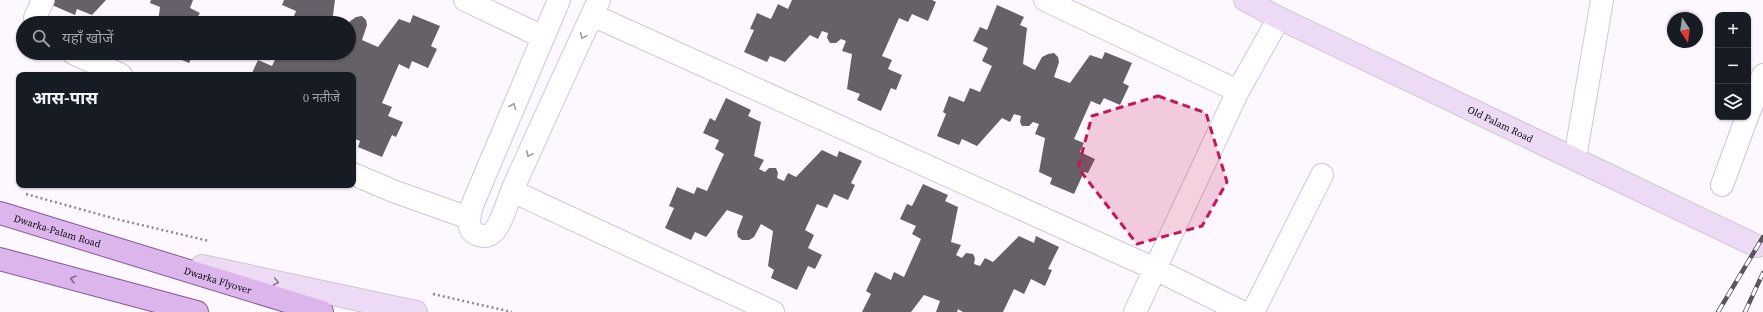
<!DOCTYPE html>
<html lang="hi">
<meta charset="utf-8">
<style>
body{margin:0;font-family:"Source Serif 4","Noto Sans Devanagari",serif;background:#242831;color:#f1f3f6}
.controls{position:absolute;right:12px;top:12px;display:grid;overflow:hidden;border-radius:8px;box-shadow:0 1px 3px #0004}
.controls button{width:36px;height:36px;display:grid;place-items:center;padding:0;border:0;border-bottom:1px solid #363941;background:#171b24;color:#f1f3f6;font:20px sans-serif}
.compass{position:absolute;left:1667px;top:12px;width:36px;height:36px;border-radius:50%;background:#171b24;box-shadow:0 1px 3px #0004;rotate:167deg}
.list{margin:0;padding:0;list-style:none}
h2{display:flex;justify-content:space-between;align-items:center;height:52px;margin:0;padding:0 16px;font-size:17px}
h2 small{font-size:13px;font-weight:400;color:#9ea1a6}
.icon{flex:none;width:22px;height:22px;fill:none;stroke:currentColor;stroke-width:2;stroke-linecap:round;stroke-linejoin:round}
.map{position:relative;flex:none;width:1763px;height:312px;overflow:hidden}
.search{position:absolute;background:#171b24;box-shadow:0 1px 3px #0004;left:16px;top:16px;width:340px;height:44px;display:flex;align-items:center;gap:10px;box-sizing:border-box;padding:0 14px;border-radius:22px;color:#9ea1a6;font-size:15px}
.panel{position:absolute;background:#171b24;box-shadow:0 1px 3px #0004;left:16px;top:72px;width:340px;height:116px;border-radius:8px}
.map>svg:first-child{display:block}
</style>
<div class="map">
<svg width="1763" height="312" viewBox="0 0 1763 312">
<rect width="100%" height="100%" fill="#fdf7ff"/>
<path fill="#666068" d="M55 0H106L92 15 77 9 75 15 52 5Z
M151 0H193L190 8 200 13 195 21 199 23H158L160 7 150 3Z
M284 0H335L332 23H291L296 11 282 5Z
M792 0H932L936 2 928 21 912 14 908 22 899 18 882 56 892 60 888 69 902 75 896 90 891 88 881 111 857 100 860 94 847 89 852 54 842 51 846 41 841 39 836 43H830L827 38 828 33 822 31 818 39 810 35 785 62 770 56 767 62 744 52 754 30 750 29 757 13 771 19 778 4 788 9Z
M997 5 1024 17 1020 25 1027 28 1023 64 1035 70 1042 57 1048 54 1054 53 1058 57 1059 62 1054 77 1070 83 1090 55 1102 59 1105 52 1132 63 1123 83 1129 86 1120 105 1104 98 1100 105 1091 101 1074 139 1084 143 1080 152 1095 159 1088 173 1084 172 1074 194 1050 184 1052 178 1039 172 1045 138 1035 134 1039 124 1033 122 1029 126H1022L1020 122 1021 116 1014 114 1010 122 1002 118 977 146 962 139 959 145 937 136 946 114 943 112 949 96 964 102 970 88 980 92 992 66 982 61 988 48 973 41 980 27 987 30Z
M413 15 440 26 431 46 437 49 428 68 412 61 409 69 399 64 382 103 392 107 388 116 403 122 396 137 392 135 382 157 358 147 360 141 353 138V75H251L258 60 272 66 278 53 289 55 290 53H349V22L356 17 362 16 366 20 367 25 362 40 378 47 399 19 410 23Z
M165 53H194L189 63Z
M726 98 751 110 748 116 761 122 754 156 764 160 759 169 765 172 769 168H776L778 173 777 178 784 181 788 173 796 177 822 150 837 157 839 151 862 161 851 183 855 185 848 200 834 194 827 208 817 204 805 230 814 235 808 248 822 255 815 269 808 266 797 290 771 278 774 270 768 266 773 231 761 224 754 237 749 240H742L738 237 737 232 743 216 727 210 706 237 695 232 691 240 665 228 674 208 669 206 677 187 694 194 697 187 707 191 724 154 715 149 719 140 703 133 710 118 715 121Z
M923 184 948 195 945 201 958 207 951 242 961 245 956 255 962 258 966 253 973 254 975 258 974 264 980 266 985 258 993 262 1019 236 1034 243 1036 236 1059 247 1048 269 1052 270 1045 286 1031 279 1024 294 1014 289 1003 312H963L958 309 957 312H936L940 301 924 295 911 312H862L871 294 866 291 875 272 891 280 894 272 904 277 921 239 912 234 916 226 900 219 907 204 912 206Z"/>
<g fill="none" stroke-linecap="round" stroke-linejoin="round">
<g stroke="#cec8d1" stroke-width="24">
<path id="street" d="M465 0 543 37
M559 0 471 208C470 215 468 220 470 227 472 235 485 239 492 233 502 225 508 199 514 186 542 124 570 62 599 0
M1045 0 1238 91 1135 312
M592 15 1155 269 1242 312
M39 23 35 18 43 0
M73 53 121 75
M1238 91 1279 18
M1748 115 1763 75
M1575 158 1602 0
M353 174 393 191 469 218
M1722 185 1747 117
M512 191 773 312
M1253 312 1322 175"/>
</g>
<g stroke="#cec8d1" stroke-width="24">
<g id="secondary">
<path id="s1" d="M1245 0 1279 18 1757 246"/>
<path d="M202 266 416 312"/>
</g>
</g>
<g stroke="#835995" stroke-width="24">
<g id="primary">
<path id="s2" d="M0 213 322 312"/>
<path d="M0 259 197 312"/>
</g>
</g>
<path stroke="#8d898f" stroke-width="2.5" stroke-dasharray="2 3" stroke-linecap="butt" d="M26 194 116 219 209 241
M433 294 512 312"/>
<use href="#street" stroke="#fff" stroke-width="22"/>
<use href="#secondary" stroke="#eddaf5" stroke-width="22"/>
<use href="#primary" stroke="#dbb5eb" stroke-width="22"/>
<g stroke="#59565a" stroke-width="4.5">
<path id="rail" d="M1718 312 1763 237
M1745 312 1763 273"/>
</g>
<use href="#rail" stroke="#fff" stroke-width="3" stroke-dasharray="9" stroke-linecap="butt"/>
</g>
<defs><path id="oneway-chevron" d="M-2-3.5L2.5 0L-2 3.5" fill="none" stroke-width="1.6" stroke-linecap="round" stroke-linejoin="round"/></defs>
<g stroke="#9e9d9f">
<use href="#oneway-chevron" transform="translate(583 36) rotate(114)"/>
<use href="#oneway-chevron" transform="translate(513 106) rotate(-67)"/>
<use href="#oneway-chevron" transform="translate(529 154) rotate(114)"/>
</g>
<use stroke="#7e6888" href="#oneway-chevron" transform="translate(73 279) rotate(-165)"/>
<use stroke="#887d8d" href="#oneway-chevron" transform="translate(276 282) rotate(12)"/>
<path fill="#c2185b" fill-opacity="0.2" stroke="#c2185b" stroke-width="3" stroke-dasharray="8 5" stroke-linejoin="round" d="M1158 96 1206 113 1227 182 1202 226 1137 244 1078 168 1092 116Z"/>
<g text-anchor="middle" dominant-baseline="central" stroke-width="3" stroke-linejoin="round" paint-order="stroke">
<g font-size="10" fill="#0d0b0e" stroke="#fff">
<text stroke="none"><textPath href="#s1" startOffset="284">Old Palam Road</textPath></text>
<text stroke="none"><textPath href="#s2" startOffset="60">Dwarka-Palam Road</textPath></text>
<text stroke="none"><textPath href="#s2" startOffset="228">Dwarka Flyover</textPath></text>
</g>
</g>
</svg>
<div class="controls">
<button>+</button>
<button>−</button>
<button><svg class="icon" aria-label="layers" viewBox="0 0 24 24"><path d="M12 4l9 5-9 5-9-5zM3 14l9 5 9-5"/></svg></button>
</div>
<svg class="compass" viewBox="-18 -18 36 36"><path d="M0-13l5 13h-10z" fill="#e53935"/><path d="M0 13l5-13h-10z" fill="#9ea1a6"/></svg>
<div class="search"><svg class="icon" aria-label="search" viewBox="0 0 24 24"><circle cx="10" cy="10" r="6"/><path d="M15 15l6 6"/></svg>यहाँ खोजें</div>
<section class="panel">
<h2>आस-पास<small>0 नतीजे</small></h2>
<ul class="list">
</ul>
</section>
</div>
